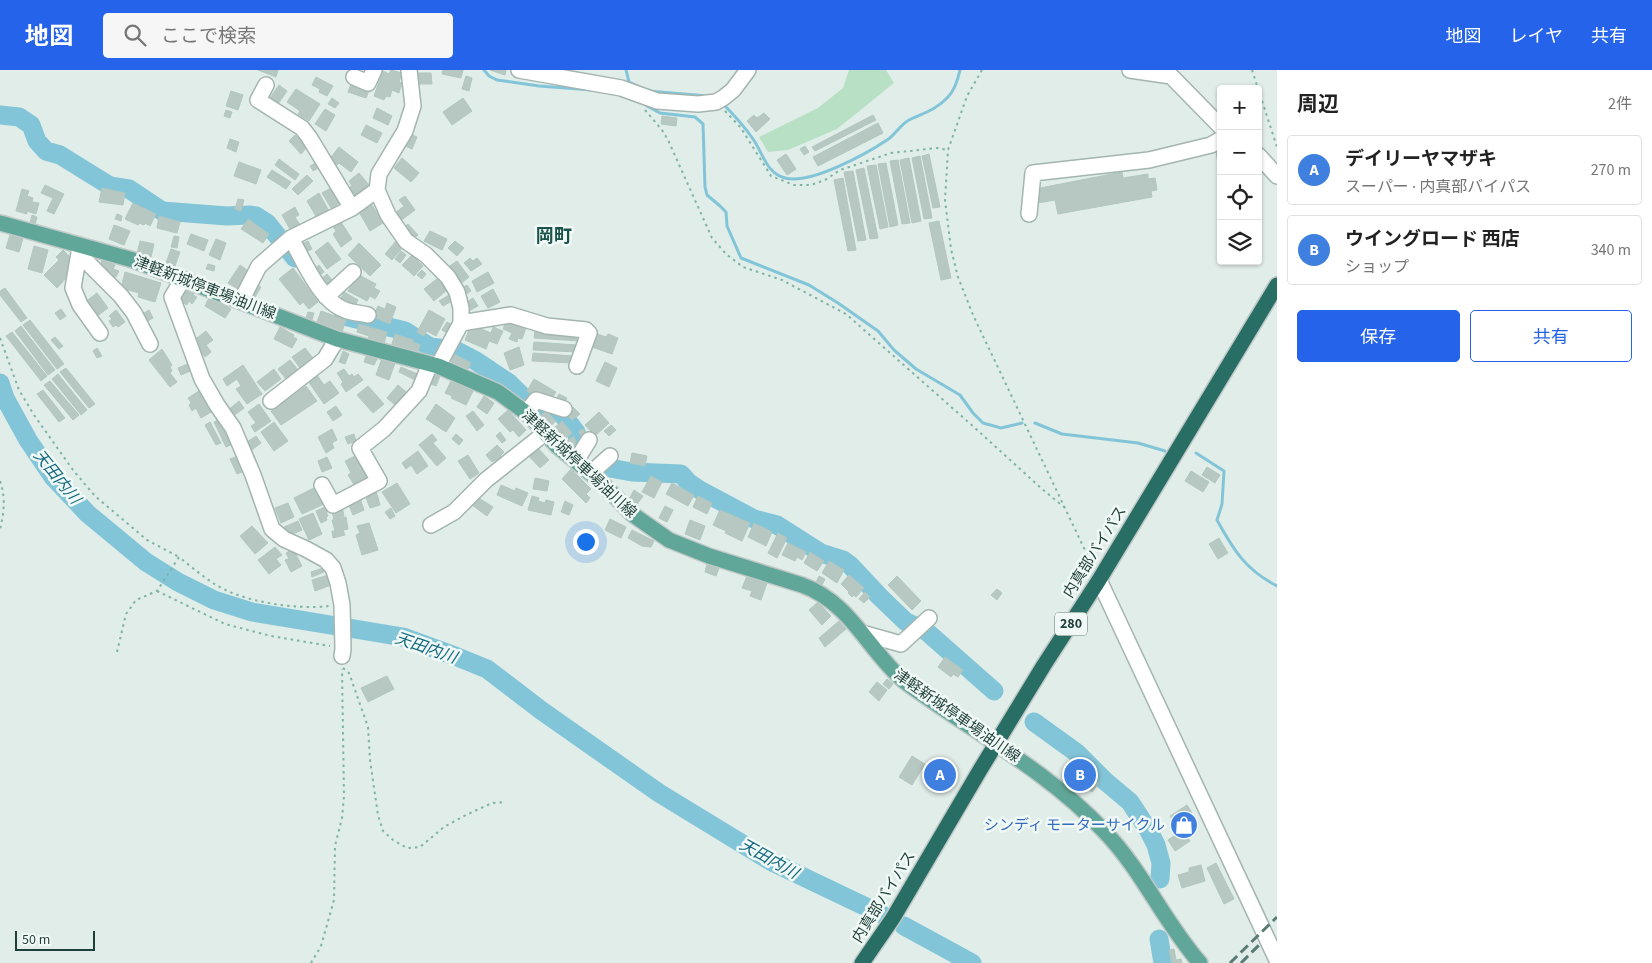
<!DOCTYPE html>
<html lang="ja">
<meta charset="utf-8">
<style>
body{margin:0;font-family:"Source Sans 3","Noto Sans JP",sans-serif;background:#f6f6f6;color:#222}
.controls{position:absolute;right:15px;top:15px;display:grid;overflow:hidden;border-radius:5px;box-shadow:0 1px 4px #0004}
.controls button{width:45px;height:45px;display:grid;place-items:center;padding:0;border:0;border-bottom:1px solid #e0e0e0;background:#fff;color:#222;font:25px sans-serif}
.scale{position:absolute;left:15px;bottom:12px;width:80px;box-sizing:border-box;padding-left:5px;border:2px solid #1f3f39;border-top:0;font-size:14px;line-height:18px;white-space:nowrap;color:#1f3f39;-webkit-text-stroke:4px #f1f9f6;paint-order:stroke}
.you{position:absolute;left:585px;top:471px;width:18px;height:18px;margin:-12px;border:4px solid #fff;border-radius:50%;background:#1a73e8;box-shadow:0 0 0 8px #1a73e833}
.badge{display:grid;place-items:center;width:32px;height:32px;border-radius:50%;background:#2563eb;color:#fff;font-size:16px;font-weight:700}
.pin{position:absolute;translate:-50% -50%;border:2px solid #fff;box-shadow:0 1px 5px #0006}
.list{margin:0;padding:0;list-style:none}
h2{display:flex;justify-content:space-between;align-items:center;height:65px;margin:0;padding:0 20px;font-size:21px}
h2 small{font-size:16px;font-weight:400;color:#767676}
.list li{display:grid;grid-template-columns:32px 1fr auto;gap:15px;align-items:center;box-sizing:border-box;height:70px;margin:0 10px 10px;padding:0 10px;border:1px solid #e0e0e0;border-radius:5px}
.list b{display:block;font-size:19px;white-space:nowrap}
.list p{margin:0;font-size:16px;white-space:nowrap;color:#767676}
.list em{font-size:16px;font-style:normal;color:#767676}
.actions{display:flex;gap:10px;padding:15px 20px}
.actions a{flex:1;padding:11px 0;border:1px solid #2563eb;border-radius:5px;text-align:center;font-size:18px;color:#2563eb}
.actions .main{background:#2563eb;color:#fff}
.icon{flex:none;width:28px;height:28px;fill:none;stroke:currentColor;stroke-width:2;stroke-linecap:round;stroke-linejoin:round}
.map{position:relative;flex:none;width:1277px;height:893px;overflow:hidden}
header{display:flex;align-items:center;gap:30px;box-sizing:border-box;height:70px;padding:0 25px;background:#2563eb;color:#fff}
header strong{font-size:24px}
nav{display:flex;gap:28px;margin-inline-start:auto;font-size:18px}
.search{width:350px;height:45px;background:#f6f6f6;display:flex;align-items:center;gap:12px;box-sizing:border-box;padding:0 18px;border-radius:5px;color:#767676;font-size:19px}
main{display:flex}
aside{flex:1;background:#fff}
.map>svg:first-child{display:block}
</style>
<header>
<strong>地図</strong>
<div class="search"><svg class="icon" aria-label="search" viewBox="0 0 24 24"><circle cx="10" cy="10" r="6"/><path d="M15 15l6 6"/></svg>ここで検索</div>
<nav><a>地図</a><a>レイヤ</a><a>共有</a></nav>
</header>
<main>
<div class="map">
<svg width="1277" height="893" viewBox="0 0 1277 893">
<rect width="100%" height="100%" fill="#e1ede8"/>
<path fill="#b7e0c5" d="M849 0H886L894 13 837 59 788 80 768 82 759 67 818 38 843 18Z"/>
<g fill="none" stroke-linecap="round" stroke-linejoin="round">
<path stroke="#83c5d8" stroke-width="3" d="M484 0 489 6 497 10 539 16 592 20
M626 0 629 12 642 18
M648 21 707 26
M723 34C734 45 744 56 753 69 763 83 766 103 785 108 810 115 866 84 887 70 895 65 900 55 909 50 924 43 936 40 948 27 955 20 958 9 960 0
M647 36 660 43 695 47 703 54 705 117 707 125 720 136 726 142 727 156 741 188 809 215 838 233 878 261 894 280 916 299 960 325 973 343 983 353 1001 358 1022 353
M1035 353 1062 364 1138 373 1165 381
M1196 383 1224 401 1222 434 1217 450C1234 481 1246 500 1277 516"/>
<path stroke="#83c5d8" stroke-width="19" d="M0 45 19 47 31 55 37 71 46 81 60 85 110 116 129 119 162 141 227 146 249 145 256 146 267 153 295 188
M344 246 405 261 430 277 455 280 476 291 509 313 526 330 537 337 546 338 562 344 576 362 580 376
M0 313 5 328 28 370 53 407 88 444 146 492 178 512 214 530 252 542 403 567 455 586 487 599 542 641 659 723 772 792 881 844
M604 397 632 402 681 404 689 413 698 419 754 449 777 455 821 483 843 490 850 495 879 526 906 552 926 561 994 621
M1034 652 1077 683 1105 711 1130 732 1149 761 1156 775 1161 793 1160 809
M904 856 972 893
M1159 869 1163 893"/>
</g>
<path fill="#b6c8c1" stroke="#b2c7c0" d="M258 0H278L276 7Z
M391 0 402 3 399 12 402 13 399 23 392 20 390 27 386 26 384 30 374 26 383 1 389 4Z
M443 0H463L461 8 442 4Z
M490 0H506L505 5Z
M414 3H431L432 14H415Z
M466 6 472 8 469 21 462 19Z
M316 7 333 16 327 26 319 22 320 19 312 15Z
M351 14 369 21 366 28 348 22Z
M279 15 287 21 276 37 268 31Z
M296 19 320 34 309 51 298 44 300 41 287 32Z
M231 21 243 25 238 40 226 36Z
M332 28 339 33 335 38 328 34Z
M463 28 472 41 452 55 443 42Z
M377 38 392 46 388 55 373 48Z
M325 39 335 45 326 61 315 54Z
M226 40 232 42 230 48 224 46Z
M764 43 770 49 756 62 747 51 754 45 757 48Z
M873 45 876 50 815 81 812 77Z
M662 46 677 48 676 56 661 54Z
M878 53 883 63 818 96 813 87Z
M366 55 382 63 377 73 361 65Z
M408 63 417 67 412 79 403 75Z
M295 65 307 77 301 84 289 71Z
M230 69 239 72 236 82 227 78Z
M805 76 809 82 804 85 800 79Z
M339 77 358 92 351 102 339 93 337 95 329 90Z
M1221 81V92L1218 93 1216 82Z
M786 84 796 99 787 105 777 90Z
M929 84 940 137 933 138 922 86Z
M920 86 932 148 924 149 912 88Z
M402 88 419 103 411 112 394 98Z
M909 88 921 151 912 153 900 90Z
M279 89 299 104 295 110 275 95Z
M898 90 910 153 902 154 890 91Z
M239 92 261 100 256 114 234 106Z
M317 92 320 97 313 101 310 96Z
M886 93 898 155 890 157 878 94Z
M876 95 888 157 880 159 867 96Z
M864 98 878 168 870 169 856 100Z
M272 100 291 112 286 119 267 107Z
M853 101 866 170 858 171 844 102Z
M1122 102 1123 108 1148 104V109L1155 108 1157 120 1151 121 1152 127 1058 144 1055 130 1038 133 1035 119Z
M359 103 369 115 354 127 348 119 352 116 349 111Z
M307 105 313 111 298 125 292 119Z
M843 108 856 180 848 181 834 110Z
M45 115 64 124 54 144 47 141 53 128 41 123Z
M102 118 125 123 123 135 99 132Z
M331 118 340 133 331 138 322 123Z
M22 119 29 121 27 126 33 128 32 132 39 133 36 144 27 141V144L16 141Z
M319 123 329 141 317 148 307 131Z
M405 126 415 140 400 151 395 143 404 136 399 130Z
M238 129 244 130 241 141 235 139Z
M133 133 156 144 150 156 145 153 144 155 139 153 138 155 125 149Z
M372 135 383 153 370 161 359 142Z
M295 137 299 145 295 147 300 155 291 161 282 145Z
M117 144 122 146 121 151 115 149Z
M32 145 37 147 35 155 30 153Z
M159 146 180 152 177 163 157 158Z
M248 149 269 164 263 173 241 159Z
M339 149 352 169 341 177 333 164 336 161 331 154Z
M939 151 951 208 941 210 929 153Z
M408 154 418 165 411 171 401 160Z
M114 155 130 161 124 175 109 169Z
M430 161 447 169 442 180 424 171Z
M191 164 208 170 204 181 187 174Z
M10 165 23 168 19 182 6 178Z
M174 166 179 167 177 178 171 177Z
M216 169 226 173 220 190 209 185Z
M140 171 154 174 151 187 137 184Z
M308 171 312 179 306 182 302 174Z
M396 171 403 177 392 190 385 184Z
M455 171 464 178 457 186 448 178Z
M328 172 341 189 327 199 315 182Z
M359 173 381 195 370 206 348 185Z
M34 176 48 180 42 203 28 199Z
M171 179 180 182 175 196 166 193Z
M63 180 73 190 67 197 69 198 67 201 70 204 57 218 44 205 59 190 56 187Z
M401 181 406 185 400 193 395 189Z
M412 185 423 196 414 206 402 195Z
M470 188 473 191 477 188 482 194 471 201 464 193Z
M102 190 115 195 113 199 119 201 116 207 99 200Z
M457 191 469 207 459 215 447 198Z
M208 194 215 196 214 201 206 199Z
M240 195 250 202 238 219 228 213Z
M319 195 324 202 317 207 312 201Z
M293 198 318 232 309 239 303 232 300 235 279 209Z
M422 200 426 204 422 209 417 205Z
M125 202 161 213 155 232 138 227 139 223 121 218Z
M488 202 494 213 477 222 472 211Z
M327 204 334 212 327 218 320 210Z
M357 204 376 214 374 218 380 221 375 229 370 226 367 231 348 221Z
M438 208 448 219 434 231 424 219Z
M254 213 261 217 254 229 248 225Z
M185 214 196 221 193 225 197 227 192 234 189 231 187 235 176 228Z
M467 215 471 221 463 226 459 220Z
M5 218 27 248 21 252 0 225V221Z
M493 219 500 232 488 238 481 226Z
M344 222 358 230 353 240 339 232Z
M97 223 108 238 96 247 85 232Z
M449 225 452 231 443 236 439 231Z
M210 226 231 239 225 248 205 236Z
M473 228 478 236 469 241 465 233Z
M387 233 396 237 390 254 373 247 378 236 385 239Z
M61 239 66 246 60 250 55 243Z
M116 240 125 252 118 257 116 255 113 257 109 251 112 249 109 246Z
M149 240 153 248 146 252 141 245Z
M429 240 445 249 436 266 427 261 424 266 417 262Z
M321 241 346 250 341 265 316 255Z
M308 242 314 243 311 253 305 251Z
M508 248 527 255 522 269 518 268 517 272 509 269 512 263 503 259Z
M30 250 64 294 57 299 23 255Z
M447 252 454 256 450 265 442 260Z
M359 254 387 262 384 274 368 270 369 266 357 262Z
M471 255 491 263 493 257 503 261 497 274 489 271 486 279 465 270Z
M21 256 55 300 48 305 15 261Z
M280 257 294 265 293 267 297 269 292 278 274 269Z
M206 261 213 270 206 275 211 282 205 287 193 271Z
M535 261 581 264 580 271 534 268Z
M12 262 47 306 41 311 6 266Z
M594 263 606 267 608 264 618 268 612 284 589 276Z
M395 264 413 270V272L420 275 418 282 410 280 409 283 391 277Z
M55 267 63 276 59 279 51 270Z
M534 272 577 275V282L533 280Z
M519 277 524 295 510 300 504 283Z
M97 278 102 286 97 288 93 281Z
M305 278 313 288 300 298 292 287Z
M162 279 172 295 170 297 172 301 170 303 177 312 170 317 149 290Z
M343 281 349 284 345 294 339 292Z
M367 283 378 287 374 295 364 292Z
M452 283 471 293 467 301 448 290Z
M533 283 573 286V293L532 291Z
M382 288 395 293 389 310 376 305Z
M290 290 298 300 286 309 278 299Z
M605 292 617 298 609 317 596 311Z
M190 293 193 300 181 305 178 298Z
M243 295 262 324 247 334 236 319 241 316 237 309 227 316 223 309Z
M401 297 420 305 417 311 399 302Z
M66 298 95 334 89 338 60 302Z
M274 299 281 309 265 321 257 312Z
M344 299 349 306 352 304 354 307 358 304 363 310 346 322 341 314 343 312 337 303Z
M432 303 440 306 436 316 428 313Z
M58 304 87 340 81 345 52 309Z
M317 305 324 315 330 311 339 323 324 334 308 311Z
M534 309 556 322 550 332 539 328 527 321Z
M50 311 79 345 73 350 44 315Z
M451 311 473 321 466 335 451 328 452 326 445 323Z
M398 315 406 322 395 335 387 328Z
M306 316 317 331 281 355 271 341Z
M368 316 384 334 373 343 357 325Z
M43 320 65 348 59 352 37 324Z
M199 321 211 342 201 348 196 338 192 341 189 335 191 333 188 328Z
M559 324 567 328 563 335 555 331Z
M484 326 494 333 487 344 477 337Z
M239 331 244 338 232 347 227 341Z
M259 334 271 351 255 362 251 356 256 353 248 342Z
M436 334 455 348 446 362 426 349Z
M336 336 342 345 333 351 327 342Z
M573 337 580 344 572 350 566 343Z
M508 340 526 360 519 367 513 360 510 362 498 349Z
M473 341 484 355 477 361 466 346Z
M546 341 556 351 548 358 538 348Z
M599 342 609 353 595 366 585 355Z
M220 349 233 374 226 377 214 352Z
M562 351 572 363 562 372 552 360Z
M210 352 221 373 216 375 205 355Z
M274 352 288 371 274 381 261 362Z
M611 355 616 360 609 366 604 361Z
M332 359 337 370 332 373 334 378 326 383 318 367Z
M583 359 587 368 582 370 579 361Z
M500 362 506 370 502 373 496 366Z
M354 364 356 371 348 374 345 367Z
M432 364 437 370 433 373 446 388 437 396 419 375Z
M456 364 463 370 459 375 452 369Z
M256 366 261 373 249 382 244 374Z
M574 366 576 374 570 380 564 373Z
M497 375 504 382 500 386 502 389 497 393 495 390 492 392 486 385Z
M535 375 549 390 540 398 526 383Z
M418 381 428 396 417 404 411 395 406 399 402 393Z
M632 383 647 386 645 396 630 393Z
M468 385 479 403 470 409 458 391Z
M238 386 244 401 237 404 230 389Z
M355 386 369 411 356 418 348 405 351 403 345 391Z
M327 387 332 398 322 402 318 391Z
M1207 397 1220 405 1215 413 1202 405Z
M571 399 591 419 586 424 590 428 586 433 562 409Z
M1191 401 1209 412 1203 422 1185 411Z
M651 406 662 412 654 428 642 422Z
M535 408 549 411 547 421 533 419Z
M397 413 410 434 396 443 382 422Z
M672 413 694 425 688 436 666 424Z
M501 415 515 421 516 418 528 423 522 436 497 425Z
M316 417 324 434 302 444 294 428Z
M634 420 643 426 636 436 628 431Z
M376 421 380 435 370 438 365 425Z
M532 426 539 428 538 431 545 433 546 430 554 432 551 445 528 440Z
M698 426 712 433 707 444 693 437Z
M477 427 493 437 487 446 472 435Z
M360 428 364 440 353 445 348 433Z
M565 431 573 435 569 445 561 442Z
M288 433 294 447 281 453 275 438Z
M665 436 673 440 667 452 659 448Z
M325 437 328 442H326L328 446 326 447 327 450 321 453 316 441Z
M342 437 344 446 334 449 332 442Z
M391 438 395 446 390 449 385 442Z
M720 440 750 453 742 471 725 463 726 461 713 455Z
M313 443 322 464 309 470 299 449Z
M346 447 348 459 343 460 345 465 333 468 332 461H335L332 450Z
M610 449 626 457 621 468 605 460Z
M690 450 705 456 700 470 685 464Z
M298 451 302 460 288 466 284 457Z
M369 453 378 480 362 485 356 465 360 463 357 456Z
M754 453 772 462 766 476 748 467Z
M252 456 268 473 255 484 240 466Z
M632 460 654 471 651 477 642 476 628 468Z
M778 463 787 468 777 488 768 483Z
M1219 468 1228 483 1218 489 1209 474Z
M788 473 806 482 802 490 797 487 795 491 782 485Z
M275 477 282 485 276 489 281 495 269 504 258 490Z
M293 479 302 496 291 502 285 490 289 489 286 483Z
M810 482 824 491 817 501 804 493Z
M829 491 844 500 837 513 822 503Z
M707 494 719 498 716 506 705 502Z
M323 498 324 502 312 507 311 502Z
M328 505 331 515 315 521 312 510Z
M849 505 864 518 856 527 853 525 852 527 848 523 849 522 841 514Z
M747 506 767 513 761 530 750 526 752 521 742 518Z
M819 506 825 509 822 515 816 512Z
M897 506 921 531 912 540 888 515Z
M997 519 1002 523 997 530 991 525Z
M865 522 870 527 864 533 859 529Z
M818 532 831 546 822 555 809 540Z
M839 551 846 559 825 577 819 568Z
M945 587 963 600 958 607 953 604 951 607 938 597Z
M387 606 394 619 368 632 361 618Z
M887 609 893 614 889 619 883 614Z
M877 612 887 620 879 631 869 622Z
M912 686 925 694 912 715 899 707Z
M1071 691 1099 713 1092 722 1083 715 1086 712 1067 697Z
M1187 735 1192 743 1175 754 1170 746Z
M1183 760 1190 771 1175 781 1168 770Z
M1216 793 1234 829 1224 834 1207 798Z
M1201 795 1205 811 1182 818 1178 805 1189 802V798Z
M1174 879 1176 890 1181 889 1182 893H1172L1169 880Z"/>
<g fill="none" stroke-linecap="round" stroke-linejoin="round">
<g stroke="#a3b5b0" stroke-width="18">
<path id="minor" d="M409 0 413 36 405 61 379 104 377 120 388 145 406 171 426 185 448 207 457 222 461 238V253L438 296
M519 0 621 18 657 31 698 34 716 32 723 28 733 20 748 0
M1130 0 1171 6 1221 57
M354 7 368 13 374 0
M266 15 258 30 302 58 309 67 352 138
M1258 85 1277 106
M1029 144 1033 103 1149 90 1211 75 1221 69
M80 177 73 218 80 235 100 263
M79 184 121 226 134 243 150 274
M183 209 172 227 202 309 217 335 233 358 253 405 272 459 284 469 306 479 326 490 333 498 338 513 342 535 343 579 342 586
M326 227 353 202
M241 231 259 196 291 168
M368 245C360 243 352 243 345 240 320 231 303 190 291 168L352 138 377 120
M461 253 511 245 547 256 586 260 589 263 577 296
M271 331 325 289 337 269
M526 343 536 330 564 339
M576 391 589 370
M591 403 610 386
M322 415 333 435 379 411 360 378 384 359 419 321 430 294
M431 455 454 442 486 410 545 363
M1099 510 1277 890
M862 563 901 574 929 548"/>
</g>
<g stroke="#c0c9c8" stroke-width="18">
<path id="major" d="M0 153 133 190 311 259 337 269 438 296 498 322 529 345 557 376 600 411 632 444 669 470 709 486 802 515C851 533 867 579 904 611 970 660 1047 700 1104 761 1142 800 1164 852 1200 893"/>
</g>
<g stroke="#c0c9c8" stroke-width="18">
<path id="highway" d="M862 893 893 848 980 700 1044 595 1099 510 1277 215"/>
</g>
<path stroke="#7eb4a6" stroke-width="2" stroke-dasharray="2.5 4" stroke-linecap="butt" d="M982 0 967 26 948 80 945 130 951 179 958 207 973 245 1093 497
M1252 0 1277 77
M645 40 662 60 668 70 712 168 726 184 743 197 782 210 846 244 975 358 1042 419 1064 437
M725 41 741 58 771 106 794 115H811L825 110 840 100 891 83 937 78 947 80
M0 268 19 320 34 345 73 400 95 426 147 470 179 487
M0 411C6 428 4 443 0 459
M157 521 225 554 271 566 330 576
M117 582 126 544 136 530 157 521 179 487C190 496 201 505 213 513 241 532 296 540 329 536
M343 598 349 603 368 657 370 690 378 745 383 761 393 770 407 778 420 777 444 757 466 745 492 733 506 732
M311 893 321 876 334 830 335 776 342 748 344 726 342 599"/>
<use href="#minor" stroke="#fff" stroke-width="15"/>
<use href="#major" stroke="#61a799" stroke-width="15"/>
<use href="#highway" stroke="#286e64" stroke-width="15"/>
<path stroke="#597b74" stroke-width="3" stroke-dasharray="10 5" stroke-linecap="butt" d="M1230 893 1277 847
M1241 893 1260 874"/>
</g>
<defs>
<g id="shop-disc" transform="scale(1.4375)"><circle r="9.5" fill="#3f7fe0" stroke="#f1f9f6"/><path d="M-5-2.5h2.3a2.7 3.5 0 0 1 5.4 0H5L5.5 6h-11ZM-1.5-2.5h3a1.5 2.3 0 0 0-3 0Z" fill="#fff"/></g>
</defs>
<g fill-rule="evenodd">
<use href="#shop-disc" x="1184" y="755"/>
</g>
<g text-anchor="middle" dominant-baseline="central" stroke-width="5" stroke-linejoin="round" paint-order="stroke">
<rect fill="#f1f9f6" stroke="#5e7772" stroke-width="1" x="1055" y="542.5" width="32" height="23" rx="4"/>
<g font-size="14" font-weight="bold" fill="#1f3f39">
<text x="1071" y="554">280</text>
</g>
<g font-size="15" fill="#1f3f39" stroke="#f1f9f6">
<text transform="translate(205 218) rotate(21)">津軽新城停車場油川線</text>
<text transform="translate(579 394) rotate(43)">津軽新城停車場油川線</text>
<text transform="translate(1095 482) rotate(-58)">内真部バイパス</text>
<text transform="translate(957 646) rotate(35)">津軽新城停車場油川線</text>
<text transform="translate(884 827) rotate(-58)">内真部バイパス</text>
</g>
<g font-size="15" fill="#366cbe" stroke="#f1f9f6" text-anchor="end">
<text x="1165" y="755">シンディ モーターサイクル</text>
</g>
<g font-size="16" font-style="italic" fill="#136881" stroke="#f1f9f6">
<text transform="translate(57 407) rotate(51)">天田内川</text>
<text transform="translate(426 578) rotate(19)">天田内川</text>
<text transform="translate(769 789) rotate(29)">天田内川</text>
</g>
<g font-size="18" font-weight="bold" fill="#195349" stroke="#f1f9f6">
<text x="554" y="166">岡町</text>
</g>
</g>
</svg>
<div class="controls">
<button>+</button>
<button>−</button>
<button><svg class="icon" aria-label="locate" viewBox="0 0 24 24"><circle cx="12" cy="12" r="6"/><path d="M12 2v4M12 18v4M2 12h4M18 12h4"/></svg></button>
<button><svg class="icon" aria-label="layers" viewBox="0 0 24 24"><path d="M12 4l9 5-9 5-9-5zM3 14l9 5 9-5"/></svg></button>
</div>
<div class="scale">50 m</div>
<div class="you"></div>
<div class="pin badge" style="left:940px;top:705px;background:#3f7fe0">A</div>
<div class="pin badge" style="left:1080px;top:705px;background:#3f7fe0">B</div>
</div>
<aside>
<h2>周辺<small>2件</small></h2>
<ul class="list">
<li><span class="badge" style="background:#3f7fe0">A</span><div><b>デイリーヤマザキ</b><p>スーパー · 内真部バイパス</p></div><em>270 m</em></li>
<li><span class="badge" style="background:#3f7fe0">B</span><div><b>ウイングロード 西店</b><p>ショップ</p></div><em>340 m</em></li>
</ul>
<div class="actions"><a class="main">保存</a><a>共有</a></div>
</aside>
</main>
